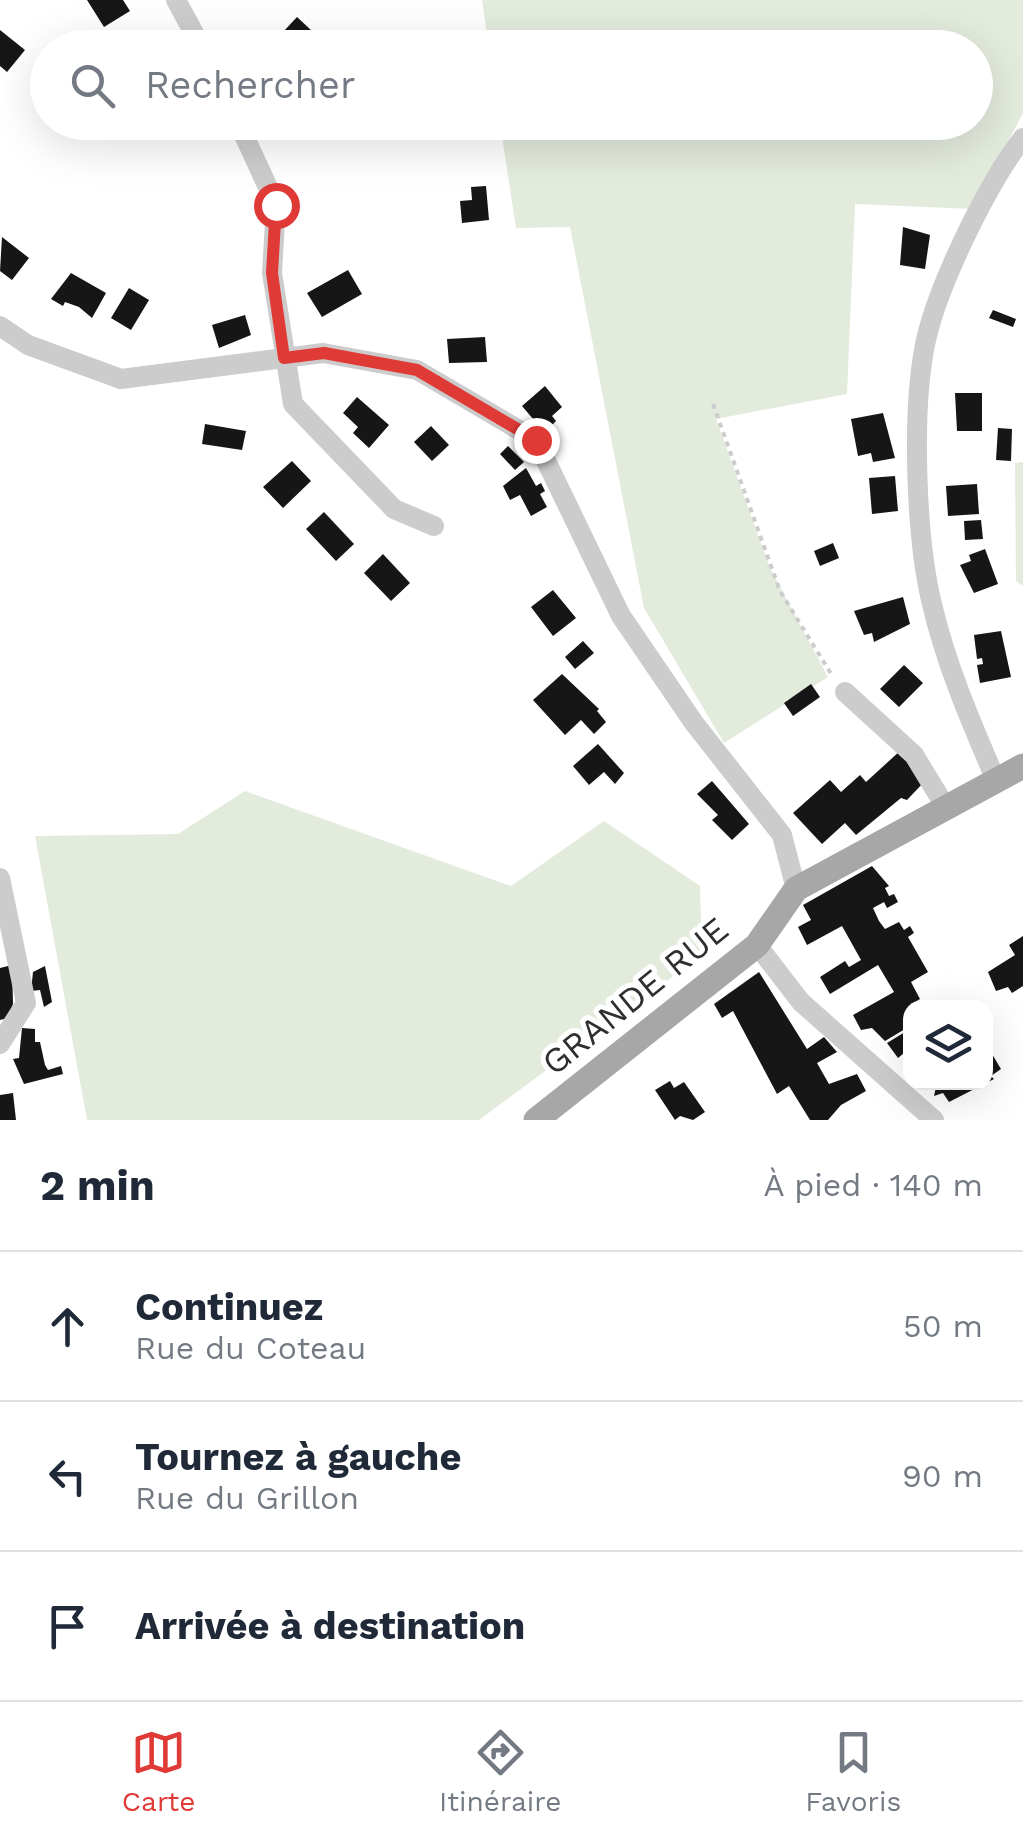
<!DOCTYPE html>
<html lang="fr">
<meta charset="utf-8">
<style>
body{margin:0;font-family:"Work Sans",sans-serif;background:#f2f2f3;color:#1f2937}
.controls{position:absolute;right:30px;bottom:30px;display:grid;overflow:hidden;border-radius:20px;box-shadow:0 10px 40px #0002}
.controls button{width:90px;height:90px;display:grid;place-items:center;padding:0;border:0;border-bottom:2px solid #e0e1e3;background:#fff;color:#1f2937;font:50px sans-serif}
.stop{position:absolute;width:30px;height:30px;margin:-22px;border:8px solid #e03a36;border-radius:50%;background:#fff}
.stop.end{background:#e03a36;border-color:#fff;box-shadow:0 2px 10px #0008}
.list{margin:0;padding:0;list-style:none}
h2{display:flex;justify-content:space-between;align-items:center;height:130px;margin:0;padding:0 40px;font-size:42px}
h2 small{font-size:32px;font-weight:400;color:#747a83}
.list li{display:grid;grid-template-columns:65px 1fr auto;gap:30px;align-items:center;box-sizing:border-box;height:150px;padding:0 40px;border-top:2px solid #e0e1e3}
.list b{display:block;font-size:38px;white-space:nowrap}
.list p{margin:0;font-size:32px;white-space:nowrap;color:#747a83}
.list em{font-size:32px;font-style:normal;color:#747a83}
.icon{flex:none;width:55px;height:55px;fill:none;stroke:currentColor;stroke-width:2;stroke-linecap:round;stroke-linejoin:round}
.map{position:relative;flex:none;width:1023px;height:1120px;overflow:hidden}
.search{position:absolute;background:#fff;box-shadow:0 10px 40px #0002;left:30px;right:30px;top:30px;height:110px;display:flex;align-items:center;gap:25px;box-sizing:border-box;padding:0 35px;border-radius:55px;color:#747a83;font-size:38px}
.sheet{height:580px;background:#fff}
nav{display:flex;justify-content:space-around;align-items:center;box-sizing:border-box;height:140px;border-top:2px solid #e0e1e3;background:#fff;font-size:28px;color:#747a83}
nav a{display:grid;justify-items:center;gap:5px}
nav .on{color:#e03a36}
.map>svg:first-child{display:block}
</style>
<div class="map">
<svg width="1023" height="1120" viewBox="0 0 1023 1120">
<rect width="100%" height="100%" fill="#fff"/>
<path fill="#e3ebdd" d="M482 0H1023V113L973 209 855 204 847 394 716 419 770 568 828 677 724 743 644 608 570 227 516 228 500 123 976 122V48L489 47Z
M1023 462V586L1016 581 1015 463Z
M245 791 511 886 604 821 700 886 702 955 479 1120H87L35 836 178 834Z"/>
<path fill="#161616" d="M87 0H123L130 11 104 27Z
M297 17 326 44 323 48H248L258 37 269 47Z
M0 30 25 50 7 72 0 66Z
M486 186 489 220 462 223 460 201 472 200 471 187Z
M903 227 930 235 925 269 900 265Z
M2 237 29 258 12 280 0 271Z
M348 270 362 294 322 317 307 293Z
M71 273 106 293 92 318 79 307 65 302 63 306 51 299Z
M129 288 149 300 131 330 111 318Z
M993 310 1016 319 1013 327 989 318Z
M245 315 251 335 219 348 212 325Z
M485 337 487 362 449 363 447 339Z
M545 386 562 407 552 416 556 421 550 427 546 421 539 426 522 406Z
M955 393H982V431H957Z
M357 397 389 425 369 448 353 433 358 427 343 413Z
M883 413 895 458 873 462 871 453 858 456 851 419Z
M205 424 246 431 242 450 202 444Z
M431 426 449 445 432 461 414 442Z
M998 428 1012 429 1011 461 996 460Z
M508 446 524 462 515 470 500 454Z
M292 461 311 481 283 508 263 487Z
M526 468 536 486 541 483 545 491 540 494 547 507 531 516 520 495 510 500 503 486Z
M895 476 898 511 872 514 869 478Z
M977 484 979 514 948 516 946 486Z
M324 512 354 544 336 561 306 529Z
M981 520 983 539 965 540 964 521Z
M833 543 839 558 820 566 814 551Z
M985 549 998 584 974 593 960 565 971 561 969 555Z
M383 554 410 583 391 601 364 573Z
M553 590 576 618 553 636 531 607Z
M903 597 910 624 874 642 872 633 864 635 854 611Z
M1001 631 1011 677 980 683 977 665 983 664 982 658 977 659 974 635Z
M583 641 594 653 575 669 565 657Z
M904 665 923 683 899 707 880 689Z
M562 674 599 709 597 711 606 722 594 734 581 720 565 735 533 700Z
M811 684 820 697 793 716 784 703Z
M598 744 624 773 615 784 604 772 589 785 573 766Z
M901 750 924 782 907 800 901 798 856 835 845 823 822 844 793 813 830 780 841 792 860 775 866 782Z
M712 781 749 824 732 840 712 820 718 815 697 794Z
M872 866 889 886 885 888 889 896 894 894 898 902 887 908 884 902 873 908 879 921 885 929 899 922 904 930 910 926 914 933 908 937 928 972 911 982 920 999 912 1004 910 1026 885 1041 872 1028 861 1030 853 1015 894 992 878 965 830 994 820 977 845 961 849 967 861 960 842 926 807 945 798 927 811 920 803 905Z
M1023 936V986L1012 993 1008 987 996 991 988 972 1015 955 1009 945Z
M12 965 13 1004 8 1018 0 1020V968Z
M45 966 52 1002 44 1007 40 990 31 991 33 972Z
M759 972 807 1049 824 1037 837 1052 817 1063 829 1084 857 1074 866 1091 841 1105 828 1120H810L789 1086 777 1094 733 1011 722 1018 714 1004Z
M22 1028 35 1029V1042H40L45 1065 48 1070 61 1066 63 1074 24 1084 13 1059 19 1058Z
M910 1029V1048L898 1058 887 1043Z
M986 1044 1001 1069 991 1076 994 1079 949 1102 943 1093 934 1096 937 1082H986Z
M670 1081 674 1088 684 1082 705 1112 693 1120 680 1116 675 1120 655 1090Z
M13 1093 16 1120H0V1095Z"/>
<g fill="none" stroke-linecap="round" stroke-linejoin="round">
<path stroke="#ccc" stroke-width="4" stroke-dasharray="5 5" stroke-linecap="butt" d="M713 404 780 591 833 677"/>
<path stroke="#ccc" stroke-width="20" d="M176 0 202 48
M238 122 276 205 272 273 293 404 394 509 434 526
M0 326 28 345 121 379 323 353 417 370 536 440 621 616 694 723 782 835 796 889
M845 692 914 755 945 806
M995 778C970 720 945 662 931 600 916 535 912 416 924 350 934 292 987 184 1023 138
M0 878 26 1003 0 1044
M757 945 801 1002 934 1120"/>
<path stroke="#a7a7a7" stroke-width="25" d="M536 1120 757 945 796 889 1023 766"/>
</g>
<g fill="none" stroke-linecap="round" stroke-linejoin="round">
<path stroke="#e03a36" stroke-width="12" d="M276 205 272 273 284 358 324 353 417 370 536 440"/>
</g>
<g text-anchor="middle" dominant-baseline="central" stroke-width="10" stroke-linejoin="round" paint-order="stroke">
<g font-size="35" fill="#2f2f2f" stroke="#fff">
<text transform="translate(635 996) rotate(-39)">GRANDE RUE</text>
</g>
</g>
</svg>
<div class="controls">
<button><svg class="icon" aria-label="layers" viewBox="0 0 24 24"><path d="M12 4l9 5-9 5-9-5zM3 14l9 5 9-5"/></svg></button>
</div>
<div class="stop" style="left:276px;top:205px"></div>
<div class="stop end" style="left:536px;top:440px"></div>
<div class="search"><svg class="icon" aria-label="search" viewBox="0 0 24 24"><circle cx="10" cy="10" r="6"/><path d="M15 15l6 6"/></svg>Rechercher</div>
</div>
<section class="sheet">
<h2>2 min<small>À pied · 140 m</small></h2>
<ul class="list">
<li><svg class="icon" aria-label="ahead" viewBox="0 0 24 24"><path d="M12 20V5M6 11l6-6 6 6"/></svg><div><b>Continuez</b><p>Rue du Coteau</p></div><em>50 m</em></li>
<li><svg class="icon" aria-label="left" viewBox="0 0 24 24"><path d="M17 20v-9H6M10 6l-5 5 5 5"/></svg><div><b>Tournez à gauche</b><p>Rue du Grillon</p></div><em>90 m</em></li>
<li><svg class="icon" aria-label="arrive" viewBox="0 0 24 24"><path d="M6 21V4h12l-3 4 3 4H6"/></svg><div><b>Arrivée à destination</b></div></li>
</ul>
</section>
<nav>
<a class="on"><svg class="icon" aria-label="map" viewBox="0 0 24 24"><path d="M3 6l6-2 6 2 6-2v14l-6 2-6-2-6 2zM9 4v14M15 6v14"/></svg>Carte</a>
<a><svg class="icon" aria-label="directions" viewBox="0 0 24 24"><path d="M12 3l9 9-9 9-9-9zM9 14v-3h6M13 9l2 2-2 2"/></svg>Itinéraire</a>
<a><svg class="icon" aria-label="saved" viewBox="0 0 24 24"><path d="M7 4h10v16l-5-4-5 4z"/></svg>Favoris</a>
</nav>
